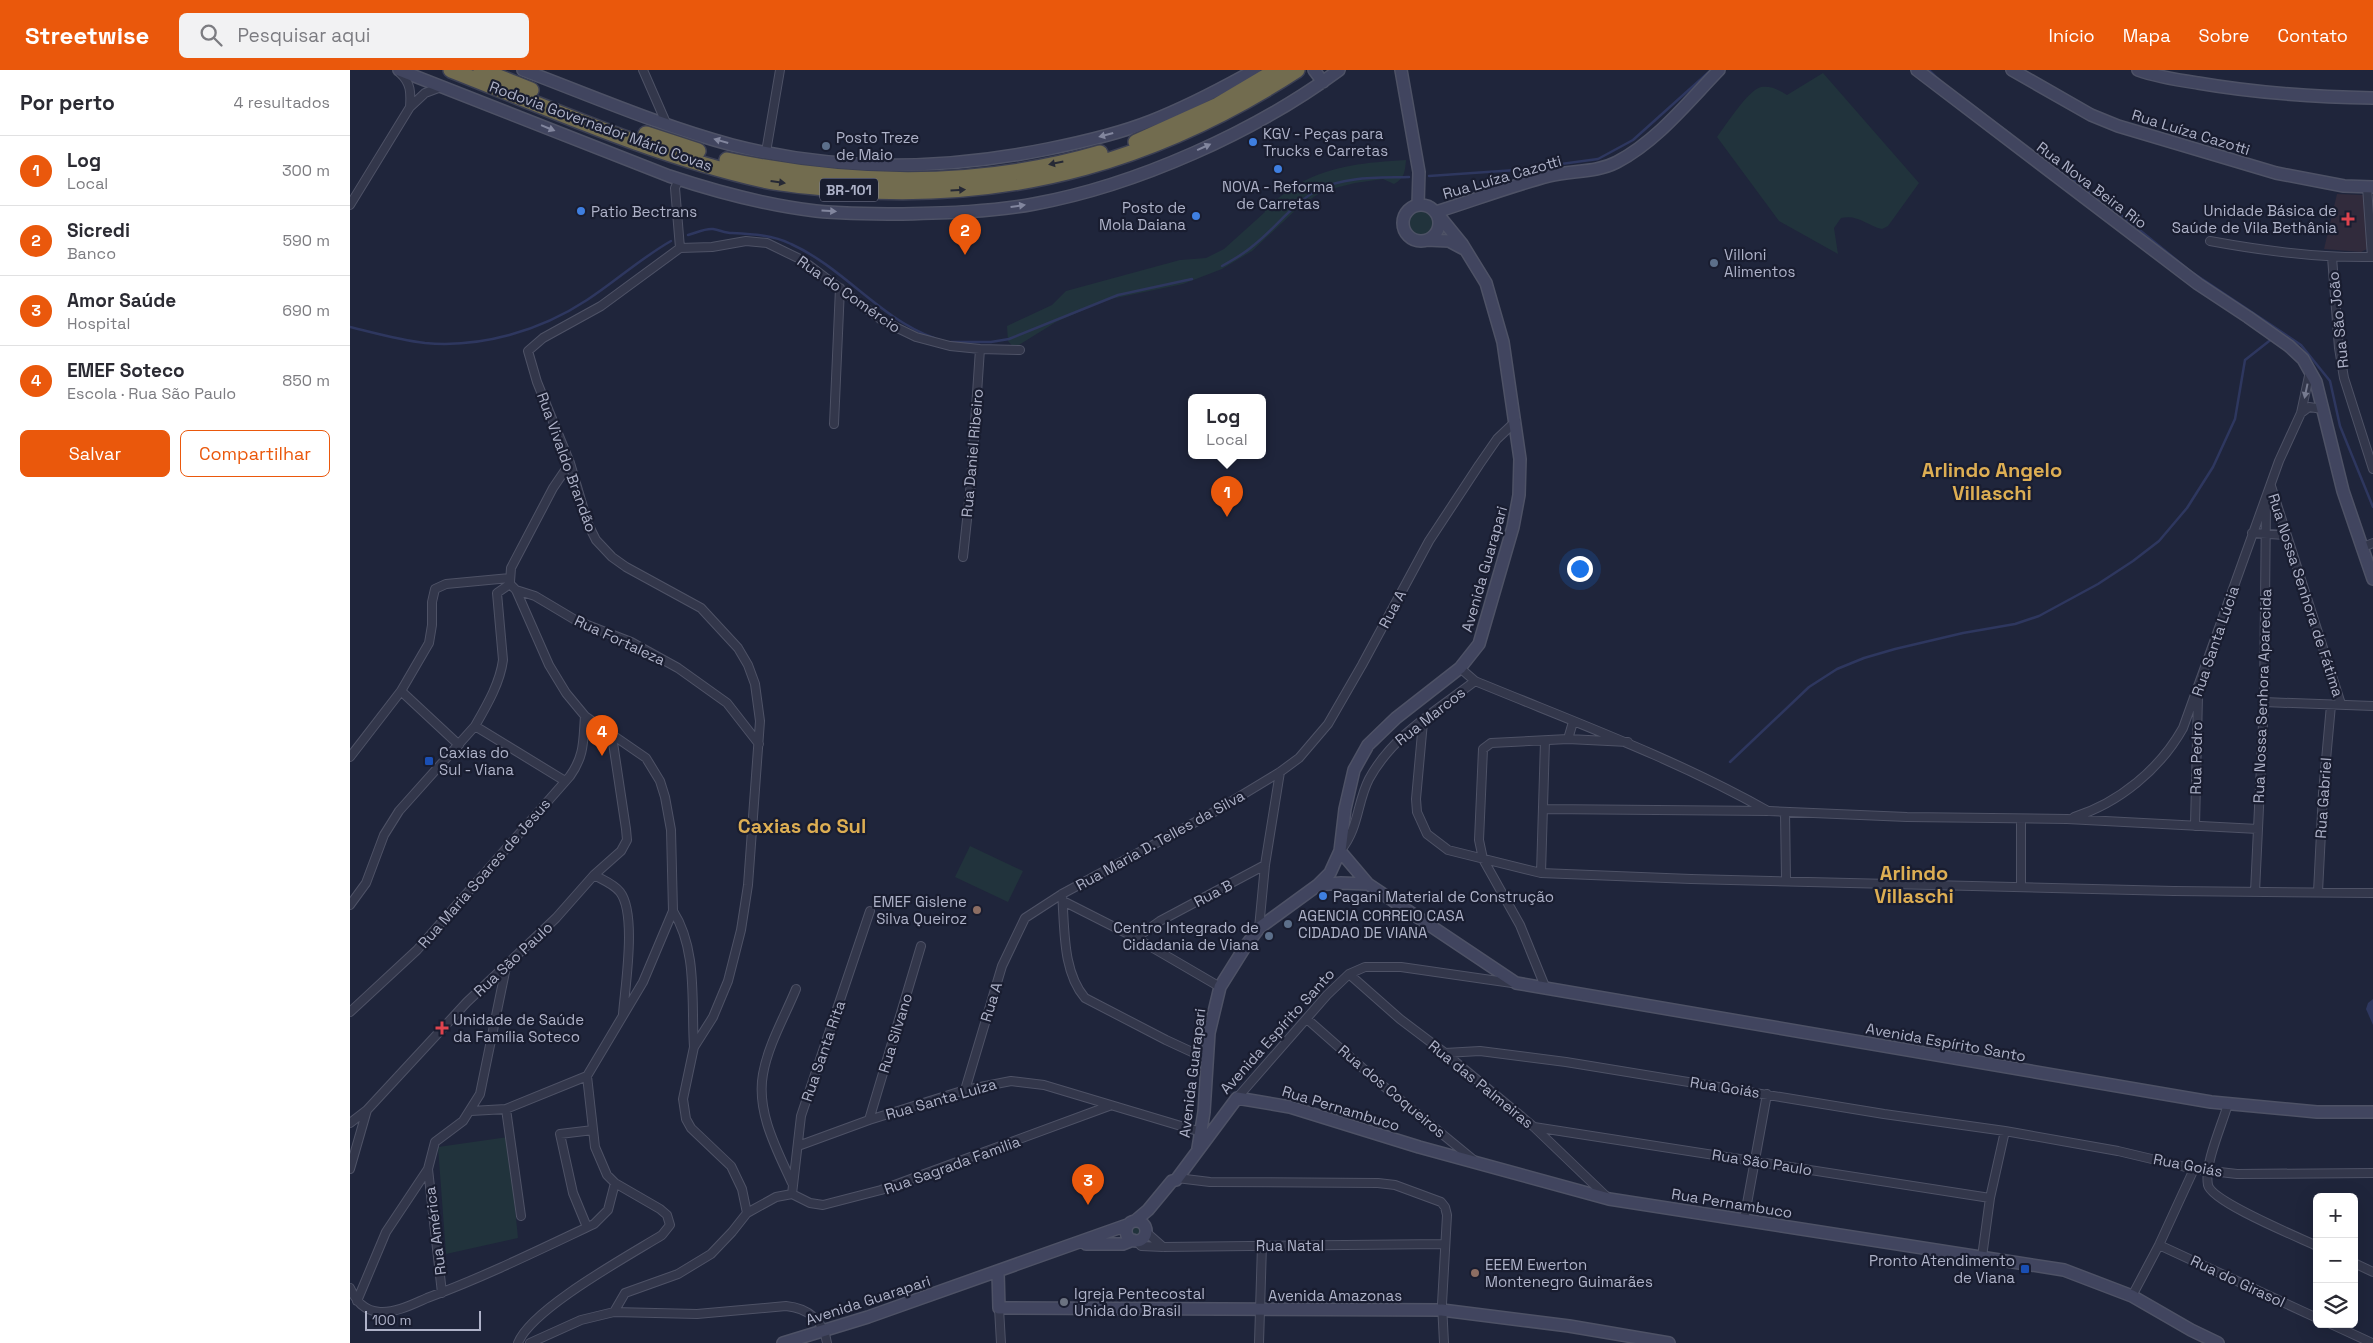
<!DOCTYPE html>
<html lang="pt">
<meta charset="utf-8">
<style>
body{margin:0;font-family:"Space Grotesk",sans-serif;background:#f2f2f3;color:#2b2b33}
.controls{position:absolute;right:15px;bottom:15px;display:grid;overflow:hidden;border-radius:8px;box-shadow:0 5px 20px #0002}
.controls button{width:45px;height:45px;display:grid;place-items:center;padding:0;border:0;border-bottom:1px solid #e1e1e2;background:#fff;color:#2b2b33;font:25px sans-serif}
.scale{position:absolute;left:15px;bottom:12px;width:116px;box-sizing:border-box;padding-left:5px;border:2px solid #aeb2c8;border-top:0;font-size:14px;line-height:18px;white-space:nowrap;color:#aeb2c8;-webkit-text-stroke:4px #191d30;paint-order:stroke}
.you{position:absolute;left:1229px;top:498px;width:18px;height:18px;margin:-12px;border:4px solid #fff;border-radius:50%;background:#1a73e8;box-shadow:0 0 0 8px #1a73e833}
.badge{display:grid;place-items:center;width:32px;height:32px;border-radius:50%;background:#ea580c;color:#fff;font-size:16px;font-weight:700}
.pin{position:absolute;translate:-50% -41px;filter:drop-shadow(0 1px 2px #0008)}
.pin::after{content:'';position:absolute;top:26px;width:18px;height:15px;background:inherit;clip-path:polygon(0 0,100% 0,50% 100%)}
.popup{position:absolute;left:838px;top:324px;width:78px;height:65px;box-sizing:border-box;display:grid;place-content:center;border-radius:8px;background:#fff;filter:drop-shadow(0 1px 4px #0005);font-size:16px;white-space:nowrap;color:#7c7c81}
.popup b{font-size:19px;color:#2b2b33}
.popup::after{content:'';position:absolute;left:50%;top:100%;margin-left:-10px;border:10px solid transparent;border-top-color:#fff}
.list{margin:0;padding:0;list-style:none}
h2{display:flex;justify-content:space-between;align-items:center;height:65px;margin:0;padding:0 20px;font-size:21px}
h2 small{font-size:16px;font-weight:400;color:#7c7c81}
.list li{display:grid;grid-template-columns:32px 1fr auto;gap:15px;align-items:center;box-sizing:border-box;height:70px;padding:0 20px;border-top:1px solid #e1e1e2}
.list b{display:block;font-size:19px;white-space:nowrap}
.list p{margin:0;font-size:16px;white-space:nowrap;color:#7c7c81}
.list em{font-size:16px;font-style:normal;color:#7c7c81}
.actions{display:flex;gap:10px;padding:15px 20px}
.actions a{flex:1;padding:11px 0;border:1px solid #ea580c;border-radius:8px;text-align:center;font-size:18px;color:#ea580c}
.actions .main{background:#ea580c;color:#fff}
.icon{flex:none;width:28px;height:28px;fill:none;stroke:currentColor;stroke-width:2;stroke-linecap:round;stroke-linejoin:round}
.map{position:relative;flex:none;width:2023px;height:1273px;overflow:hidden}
header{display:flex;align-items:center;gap:30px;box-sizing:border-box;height:70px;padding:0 25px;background:#ea580c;color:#fff}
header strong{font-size:24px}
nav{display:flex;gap:28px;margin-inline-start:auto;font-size:18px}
.search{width:350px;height:45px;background:#f2f2f3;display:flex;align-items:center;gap:12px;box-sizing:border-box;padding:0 18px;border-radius:8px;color:#7c7c81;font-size:19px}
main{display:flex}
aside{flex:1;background:#fff}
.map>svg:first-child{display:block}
</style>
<header>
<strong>Streetwise</strong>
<div class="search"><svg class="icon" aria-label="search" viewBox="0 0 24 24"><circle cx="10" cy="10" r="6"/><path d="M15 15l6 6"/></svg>Pesquisar aqui</div>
<nav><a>Início</a><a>Mapa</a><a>Sobre</a><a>Contato</a></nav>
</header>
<main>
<aside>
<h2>Por perto<small>4 resultados</small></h2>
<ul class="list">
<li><span class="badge">1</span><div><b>Log</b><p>Local</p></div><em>300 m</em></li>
<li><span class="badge">2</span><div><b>Sicredi</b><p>Banco</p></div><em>590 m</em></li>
<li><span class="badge">3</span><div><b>Amor Saúde</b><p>Hospital</p></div><em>690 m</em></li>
<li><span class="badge">4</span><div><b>EMEF Soteco</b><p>Escola · Rua São Paulo</p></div><em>850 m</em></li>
</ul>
<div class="actions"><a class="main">Salvar</a><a>Compartilhar</a></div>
</aside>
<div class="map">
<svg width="2023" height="1273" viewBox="0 0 2023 1273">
<rect width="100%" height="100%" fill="#1f253b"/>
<path fill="#312b3c" d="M1987 124 2014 125 2017 179 2011 182 1974 179Z"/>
<path fill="#21333c" d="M1473 3 1569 113 1538 156 1532 159C1516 155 1508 144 1491 148L1484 158 1488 184 1429 151 1367 67C1376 55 1398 20 1411 17 1422 16 1429 20 1437 25Z
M1056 90C1055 101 1055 108 1044 114L1033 109 1005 113 973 121 950 136 902 181 872 199 833 214 756 230 706 252 664 278 658 271 657 256 702 235 716 221 830 190 856 188 874 179 915 142 913 137C927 131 936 121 948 114 986 94 1015 93 1056 90Z
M1059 153a12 12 0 1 1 24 0a12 12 0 1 1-24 0Z
M620 776 673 801 658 832 605 807Z
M158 1067 168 1168 96 1184 88 1077Z
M779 1161a7 7 0 1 1 14 0a7 7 0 1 1-14 0Z"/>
<path fill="#2e375f" d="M2023 929V955L2016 939 2018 933Z"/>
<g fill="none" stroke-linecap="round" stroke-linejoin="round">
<path stroke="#2e375f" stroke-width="2.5" d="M1579 0 1588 9
M1618 32 1660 64
M1706 99 1754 131 1840 201 1951 275 1980 311 1990 356 2023 437
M1079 106 1166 100 1248 89 1283 70 1361 0
M338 165C346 163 355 158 363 159 370 160 375 163 382 163 402 164 423 165 441 174 494 198 529 248 584 268
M872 196C883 190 895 183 904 175 926 158 943 133 968 120 994 106 1030 108 1059 107
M0 257C25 263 49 270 75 273 131 278 190 261 237 230 266 211 291 188 321 171
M601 272H641L659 269 768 225 842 209
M1380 692 1459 617 1487 599 1514 588 1545 579 1613 563 1665 554 1689 546 1748 514 1783 491 1809 471 1837 438 1863 397 1885 349 1895 290 1923 268"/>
<g stroke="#4e5266" stroke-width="10">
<path id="street" d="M293 0 317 55
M50 3C61 13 61 23 60 37
M416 82 430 0
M329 109 325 118 330 178
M2017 117 2022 187
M0 135 60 37 75 23 91 17
M1860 171C1914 181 1967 188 2023 187
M330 178 251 236 193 268 178 281 187 312 220 393 238 454 246 470 262 487 276 497 351 538 388 578 398 595 405 614 410 651 398 815 391 860 378 911 363 947 344 977 333 1029 336 1049 341 1058 381 1096 392 1119 397 1143
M330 178 362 177 396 171 417 173 452 190 533 251 566 267 600 276 630 279 670 280
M1982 187 1989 278 1994 308 2023 399
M1951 343 1959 337 1973 339
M484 354 490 218
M1921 416 1991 634
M1902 463 1935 465
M2011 478 2023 473
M613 487 621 412 630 279
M160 512 161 498 203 418 220 393
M160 514 166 520 199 595 216 623 235 646 296 688 310 711 315 727 321 760 323 841 293 912 237 1006 245 1077 257 1105 265 1113 310 1139 317 1145 320 1155 312 1165C278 1186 181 1239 168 1273
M166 520 185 526 227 551 281 572 328 598 377 633 409 674
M1110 598 1125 611C1224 652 1324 688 1418 741
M51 621 109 675
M1914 632 2023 636
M1073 652 1066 729 1067 742 1077 764 1098 780 1191 803 1341 809 1824 821 2023 823
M125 656 215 711
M1218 669 1223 652
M0 687 51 621 79 573 82 555V532L85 519 96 514 160 508
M1194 739 1419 741 1557 747 1717 749 1908 759
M1435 742 1436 810
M1724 747C1769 733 1810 699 1833 658L1929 391 1951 343 1960 301
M1671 749V816
M1845 756 1848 626
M991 780C1009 758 1007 732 1019 709 1043 665 1086 641 1125 611
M1191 803 1195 671
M244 805C253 810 264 814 270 822 287 844 275 917 273 944
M1905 822 1914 632 1916 434
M1968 822 1973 723 1981 635
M712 824C715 858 712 901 735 928L816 970 857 989
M713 831 786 868 870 917
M0 835 16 813 34 765 49 741 125 656C137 635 150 613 153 590L147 523 160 514
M323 841C348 880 341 933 344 977
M909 858 915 795 930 702
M786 868 810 851 915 795
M999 904 1050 949 1095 983 1184 1057 1258 1128
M1196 919 1170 855 1133 789 1129 770 1133 679 1141 673 1218 669 1278 672
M0 942 67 880 220 706C235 685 233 670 235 646
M957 949 1025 1009 1125 1091
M1095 983 1130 981 1216 992 1534 1044 1655 1061 1768 1081 1844 1099 1887 1104 2023 1103
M615 1020 652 896 675 848 712 824 864 742 930 702 949 688 978 654 1012 595 1079 471 1129 395 1147 369 1166 351
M887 1028 977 925 999 904 1015 897H1051L1162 913
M1878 1034C1872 1055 1854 1094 1858 1115 1862 1132 1948 1167 1967 1176
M156 1039 171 1146
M121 1041 156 1039 237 1006
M519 1050 571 876
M0 1053 17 1040
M1184 1057 1640 1128
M448 1076 519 1050 615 1020 661 1011 694 1015 851 1062
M0 1099 17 1040 117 932 206 848 244 805 271 781 277 770 276 759 262 666
M78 1099 92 1223
M827 1108 860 1112 1028 1113 1045 1115 1091 1132 1095 1137 1097 1145 1092 1234 1094 1273
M442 1113C427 1080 406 1042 413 1004 418 975 435 946 446 919
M442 1124 460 1133 473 1135 531 1120 759 1036
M442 1124 451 1046 520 841
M1394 1150 1417 1024
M237 1157 223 1123 210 1064 243 1060
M796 1162 813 1177
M787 1171 791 1176 813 1177 1095 1174
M1809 1175 1967 1248
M1632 1187 1640 1128 1655 1061
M2004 1193 2023 1202
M0 1218C6 1231 14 1241 30 1242 46 1243 63 1234 77 1228 134 1207 189 1180 244 1154L258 1140 265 1113
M1782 1226 1809 1175 1844 1099
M7 1231 36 1162 78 1099 85 1072 113 1051 130 1024 156 897
M649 1238 651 1273
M264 1242 275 1223 328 1204 361 1184 382 1162 397 1143 426 1127 442 1124
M1981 1254 2022 1273
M180 1273 231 1250 264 1242 347 1244 436 1236C458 1238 474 1251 477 1273
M909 1273 912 1175"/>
</g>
<g stroke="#4e5266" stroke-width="14">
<path id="secondary" d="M49 0 319 106C367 122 415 135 466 141 494 144 524 144 552 144 596 143 641 142 684 134 787 115 905 62 989 0
M173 0C242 26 311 56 382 75 486 102 594 100 698 79 733 72 768 64 801 51 837 37 871 19 905 0
M964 0 973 12
M1051 0 1069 102 1068 135
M1567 0 1848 214 1898 247 1939 276 1953 289 1966 312 1993 421 2023 509
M1662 0 1741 45 1768 56 1926 103 1994 116 2023 117
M1788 0C1807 7 1828 10 1848 13 1906 23 1964 27 2023 28
M1053 153a18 18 0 1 1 36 0a18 18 0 1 1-36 0Z
M1077 170 1099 171 1114 179
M990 781 1018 814 1166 913 1861 1032 1967 1042H2023
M968 815 991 813 1018 814
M848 1078 854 1042 859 963 870 917 895 877 909 858 968 815 980 803 990 781 995 739 1004 700 1018 675 1046 648 1110 598 1129 574 1163 457 1169 425 1170 389 1153 272 1136 213 1112 174 1086 142C1124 130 1161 116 1199 106 1222 100 1246 103 1267 92 1307 71 1338 32 1369 0
M776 1161a10 10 0 1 1 20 0a10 10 0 1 1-20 0Z
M785 1151 798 1140 822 1111 826 1110 887 1028 940 1037 1069 1077 1259 1129 1714 1200 1782 1226 1841 1260 1868 1273
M736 1174H773L783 1170
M648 1202 649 1238 1092 1240 1219 1256 1319 1273
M433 1273 518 1247 777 1155"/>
</g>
<g stroke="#3b3f53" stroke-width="18">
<path id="highway" d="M101 0C203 40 306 86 413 110 442 116 473 118 502 120 666 131 810 89 947 0
M131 0 181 20
M296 64 348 81
M786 72 868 35 927 0
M377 90C501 116 627 119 750 83"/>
</g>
<use href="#street" stroke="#33374b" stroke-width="8"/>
<use href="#secondary" stroke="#41455f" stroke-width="11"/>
<use href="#highway" stroke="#726c4f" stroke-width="15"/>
</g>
<defs><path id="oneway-solid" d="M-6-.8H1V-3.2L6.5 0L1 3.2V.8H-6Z" transform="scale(1.25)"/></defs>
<g fill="#82869e">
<use href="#oneway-solid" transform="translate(198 58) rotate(22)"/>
<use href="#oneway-solid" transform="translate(756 65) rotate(165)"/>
<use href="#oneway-solid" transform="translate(371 71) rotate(-164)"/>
<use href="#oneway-solid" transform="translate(854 77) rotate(-24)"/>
<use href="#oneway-solid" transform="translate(668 136) rotate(-8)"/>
<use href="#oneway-solid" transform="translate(479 141) rotate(3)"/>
</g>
<g fill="#262935">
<use href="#oneway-solid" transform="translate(706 93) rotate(168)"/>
<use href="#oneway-solid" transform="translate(428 112) rotate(8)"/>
<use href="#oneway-solid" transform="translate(608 120) rotate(-4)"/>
</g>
<use fill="#777b90" href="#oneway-solid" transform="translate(1956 321) rotate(102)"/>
<g fill="#3f7fe0" stroke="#191d30" stroke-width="2">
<circle cx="903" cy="72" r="5"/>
<circle cx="928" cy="99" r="5"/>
<circle cx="231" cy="141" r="5"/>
<circle cx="846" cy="146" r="5"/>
<circle cx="973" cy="826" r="5"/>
</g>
<g fill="#5c6f8a" stroke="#191d30" stroke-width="2">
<circle cx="476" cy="76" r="5"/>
<circle cx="1364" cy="193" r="5"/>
<circle cx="938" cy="854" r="5"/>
<circle cx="919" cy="866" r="5"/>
</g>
<g fill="#e0444e" stroke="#191d30" stroke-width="2">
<path d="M1995.5 141.5h5v5h5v5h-5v5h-5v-5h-5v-5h5z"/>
<path d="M89.5 950.5h5v5h5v5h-5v5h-5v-5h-5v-5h5z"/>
</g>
<g fill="#1a4fb4" stroke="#191d30" stroke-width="2">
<rect x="74" y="686" width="10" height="10" rx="2.5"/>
<rect x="1670" y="1194" width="10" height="10" rx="2.5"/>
</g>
<g fill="#8d6e63" stroke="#191d30" stroke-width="2">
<circle cx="627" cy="840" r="5"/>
<circle cx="1125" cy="1203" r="5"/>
</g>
<circle fill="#6b7280" stroke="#191d30" stroke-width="2" cx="714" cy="1232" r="5"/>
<g text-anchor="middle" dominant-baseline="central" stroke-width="4.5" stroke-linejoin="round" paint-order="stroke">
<rect fill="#191d30" stroke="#81859a" stroke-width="1" x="470" y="108.5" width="58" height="23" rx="4"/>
<g font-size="14" font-weight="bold" fill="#aeb2c8">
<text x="499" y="120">BR-101</text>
</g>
<g font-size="15" fill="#aeb2c8" stroke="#191d30">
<text transform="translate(251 56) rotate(20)">Rodovia Governador Mário Covas</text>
<text transform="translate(1841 62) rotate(17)">Rua Luíza Cazotti</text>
<text transform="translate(1152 107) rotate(-16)">Rua Luíza Cazotti</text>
<text transform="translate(1742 115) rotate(37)">Rua Nova Beira Rio</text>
<text transform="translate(499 224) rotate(35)">Rua do Comércio</text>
<text transform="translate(1988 250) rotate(-96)">Rua São João</text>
<text transform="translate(622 383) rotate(-85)">Rua Daniel Ribeiro</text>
<text transform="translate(217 392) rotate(70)">Rua Vivaldo Brandão</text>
<text transform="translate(1134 499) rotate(-74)">Avenida Guarapari</text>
<text transform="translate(1956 525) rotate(72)">Rua Nossa Senhora de Fátima</text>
<text transform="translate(1042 539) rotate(-62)">Rua A</text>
<text transform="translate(270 570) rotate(25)">Rua Fortaleza</text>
<text transform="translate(1865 571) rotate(-71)">Rua Santa Lúcia</text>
<text transform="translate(1912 626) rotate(-88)">Rua Nossa Senhora Aparecida</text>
<text transform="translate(1080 646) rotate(-38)">Rua Marcos</text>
<text transform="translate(1846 688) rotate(-89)">Rua Pedro</text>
<text transform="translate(1973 728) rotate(-86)">Rua Gabriel</text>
<text transform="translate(810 770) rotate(-29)">Rua Maria D. Telles da Silva</text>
<text transform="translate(134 803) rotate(-49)">Rua Maria Soares de Jesus</text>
<text transform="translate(863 823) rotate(-28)">Rua B</text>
<text transform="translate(163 889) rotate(-43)">Rua São Paulo</text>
<text transform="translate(641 932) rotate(-73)">Rua A</text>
<text transform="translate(927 961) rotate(-48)">Avenida Espírito Santo</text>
<text transform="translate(545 963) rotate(-73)">Rua Silvano</text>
<text transform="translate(1596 972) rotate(10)">Avenida Espírito Santo</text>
<text transform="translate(473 981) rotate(-71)">Rua Santa Rita</text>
<text transform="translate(842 1003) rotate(-83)">Avenida Guarapari</text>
<text transform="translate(1131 1014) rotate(39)">Rua das Palmeiras</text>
<text transform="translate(1375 1017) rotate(9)">Rua Goiás</text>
<text transform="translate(1042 1021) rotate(40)">Rua dos Coqueiros</text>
<text transform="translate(591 1029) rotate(-16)">Rua Santa Luiza</text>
<text transform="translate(991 1038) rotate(17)">Rua Pernambuco</text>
<text transform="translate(1412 1092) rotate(9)">Rua São Paulo</text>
<text transform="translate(602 1095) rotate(-20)">Rua Sagrada Familia</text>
<text transform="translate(1838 1095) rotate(11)">Rua Goiás</text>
<text transform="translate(1382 1133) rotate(9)">Rua Pernambuco</text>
<text transform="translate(85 1161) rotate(-97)">Rua América</text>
<text x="940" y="1175">Rua Natal</text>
<text transform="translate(1888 1211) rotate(25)">Rua do Girasol</text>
<text x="985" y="1225">Avenida Amazonas</text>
<text transform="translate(518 1230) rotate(-18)">Avenida Guarapari</text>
</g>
<g font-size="15" fill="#aeb2c8" stroke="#191d30" text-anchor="start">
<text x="913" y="63">KGV - Peças para<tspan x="913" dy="17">Trucks e Carretas</tspan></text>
<text x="486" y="67">Posto Treze<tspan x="486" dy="17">de Maio</tspan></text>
<text x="928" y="116" text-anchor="middle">NOVA - Reforma<tspan x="928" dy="17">de Carretas</tspan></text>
<text x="836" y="137" text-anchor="end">Posto de<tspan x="836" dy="17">Mola Daiana</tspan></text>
<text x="1987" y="140" text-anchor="end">Unidade Básica de<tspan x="1987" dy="17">Saúde de Vila Bethânia</tspan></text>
<text x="241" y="141">Patio Bectrans</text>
<text x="1374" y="184">Villoni<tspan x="1374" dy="17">Alimentos</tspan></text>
<text x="89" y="682">Caxias do<tspan x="89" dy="17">Sul - Viana</tspan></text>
<text x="983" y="826">Pagani Material de Construção</text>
<text x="617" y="831" text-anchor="end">EMEF Gislene<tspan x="617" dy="17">Silva Queiroz</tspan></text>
<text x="948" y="845">AGENCIA CORREIO CASA<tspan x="948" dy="17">CIDADAO DE VIANA</tspan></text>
<text x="909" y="857" text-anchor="end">Centro Integrado de<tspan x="909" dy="17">Cidadania de Viana</tspan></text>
<text x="103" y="949">Unidade de Saúde<tspan x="103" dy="17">da Família Soteco</tspan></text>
<text x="1665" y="1190" text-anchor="end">Pronto Atendimento<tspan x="1665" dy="17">de Viana</tspan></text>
<text x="1135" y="1194">EEEM Ewerton<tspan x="1135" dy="17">Montenegro Guimarães</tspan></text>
<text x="724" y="1223">Igreja Pentecostal<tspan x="724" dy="17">Unida do Brasil</tspan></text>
</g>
<g font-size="20" font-weight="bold" fill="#ddae53" stroke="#191d30">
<text x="1642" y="400">Arlindo Angelo<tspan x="1642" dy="23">Villaschi</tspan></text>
<text x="452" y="756">Caxias do Sul</text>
<text x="1564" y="803">Arlindo<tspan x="1564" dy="23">Villaschi</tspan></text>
</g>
</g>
</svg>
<div class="controls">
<button>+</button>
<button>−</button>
<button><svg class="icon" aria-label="layers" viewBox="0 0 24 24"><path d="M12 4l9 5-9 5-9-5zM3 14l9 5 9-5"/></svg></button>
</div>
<div class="scale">100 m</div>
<div class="you"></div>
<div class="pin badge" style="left:877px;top:447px">1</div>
<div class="popup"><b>Log</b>Local</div>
<div class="pin badge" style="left:615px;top:185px">2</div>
<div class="pin badge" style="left:738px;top:1135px">3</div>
<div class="pin badge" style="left:252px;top:686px">4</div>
</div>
</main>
